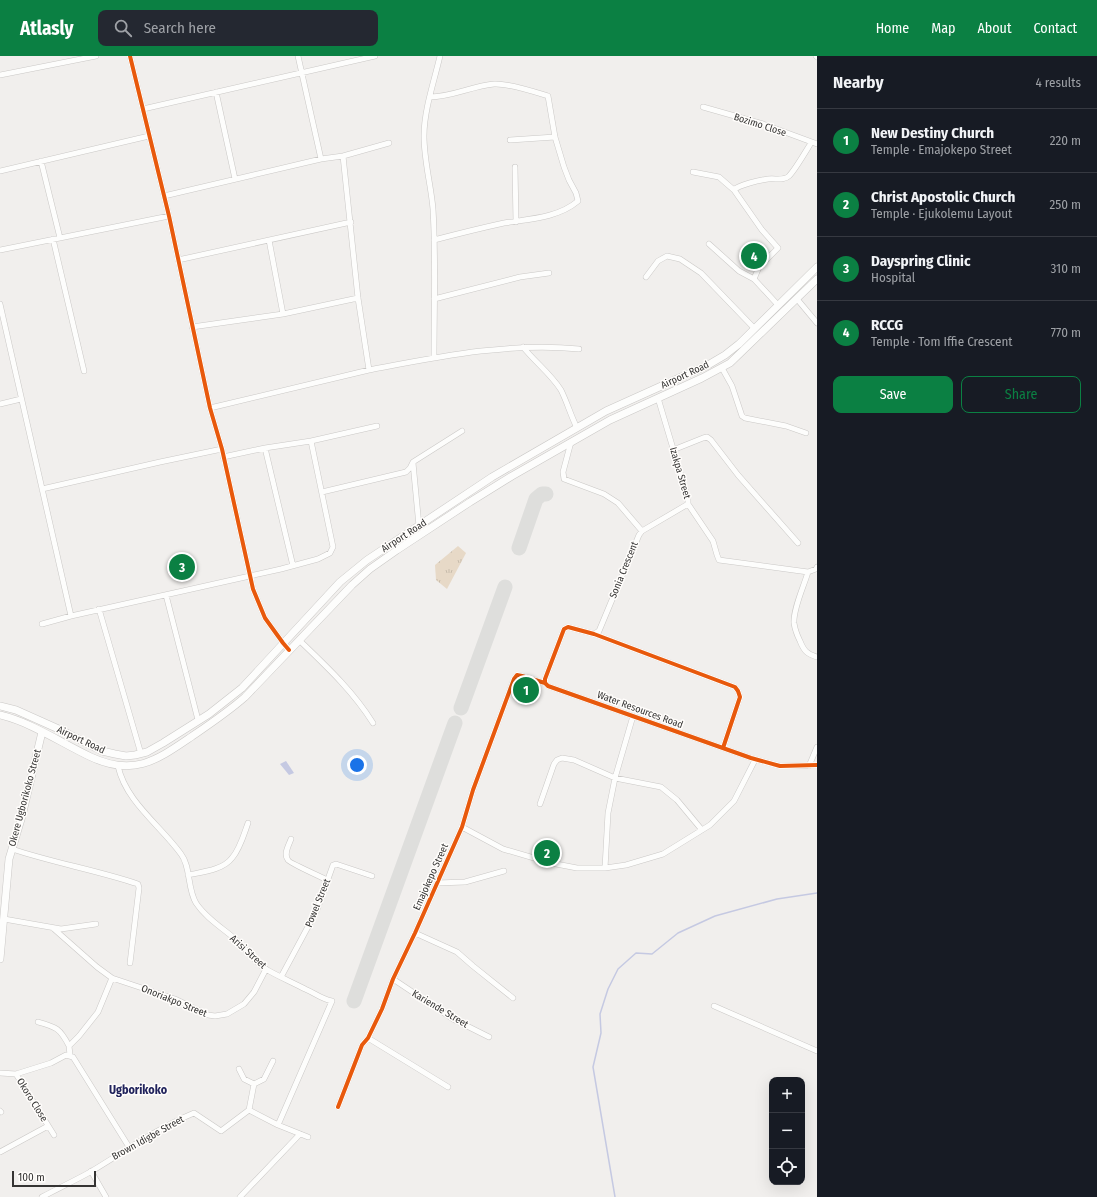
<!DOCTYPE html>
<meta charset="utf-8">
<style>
body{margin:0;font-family:"Fira Sans Condensed",sans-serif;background:#242831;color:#f1f3f6}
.controls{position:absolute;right:12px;bottom:12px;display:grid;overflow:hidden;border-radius:8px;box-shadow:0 4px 16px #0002}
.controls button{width:36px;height:36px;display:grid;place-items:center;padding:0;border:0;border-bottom:1px solid #363941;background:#171b24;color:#f1f3f6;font:20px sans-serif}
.scale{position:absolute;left:12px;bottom:10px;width:84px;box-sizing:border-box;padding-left:4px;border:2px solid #353433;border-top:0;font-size:11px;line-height:14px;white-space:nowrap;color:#353433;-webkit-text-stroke:3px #fffdfb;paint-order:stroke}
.you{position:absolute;left:357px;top:709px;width:14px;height:14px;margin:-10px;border:3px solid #fff;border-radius:50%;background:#1a73e8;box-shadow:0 0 0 6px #1a73e833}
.badge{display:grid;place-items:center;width:26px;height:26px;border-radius:50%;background:#0b8043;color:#fff;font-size:13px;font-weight:700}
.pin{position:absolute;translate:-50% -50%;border:2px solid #fff;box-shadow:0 1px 4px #0006}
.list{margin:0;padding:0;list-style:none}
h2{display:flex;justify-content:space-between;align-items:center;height:52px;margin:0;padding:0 16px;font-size:17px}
h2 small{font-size:13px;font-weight:400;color:#9ea1a6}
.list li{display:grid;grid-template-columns:26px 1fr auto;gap:12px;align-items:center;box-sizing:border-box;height:64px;padding:0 16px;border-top:1px solid #363941}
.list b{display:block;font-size:15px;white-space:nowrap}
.list p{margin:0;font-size:13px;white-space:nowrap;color:#9ea1a6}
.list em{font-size:13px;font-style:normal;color:#9ea1a6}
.actions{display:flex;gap:8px;padding:12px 16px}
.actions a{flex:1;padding:9px 0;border:1px solid #0b8043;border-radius:8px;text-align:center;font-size:14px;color:#0b8043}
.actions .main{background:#0b8043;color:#fff}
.icon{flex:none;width:22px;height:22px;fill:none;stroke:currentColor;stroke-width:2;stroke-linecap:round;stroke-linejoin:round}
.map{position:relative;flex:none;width:817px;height:1141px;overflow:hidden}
header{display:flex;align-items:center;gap:24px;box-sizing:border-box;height:56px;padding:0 20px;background:#0b8043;color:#fff}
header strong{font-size:19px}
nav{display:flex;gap:22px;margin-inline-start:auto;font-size:14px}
.search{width:280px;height:36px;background:#242831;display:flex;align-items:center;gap:10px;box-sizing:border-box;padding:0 14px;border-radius:8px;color:#9ea1a6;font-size:15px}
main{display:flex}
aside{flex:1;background:#171b24}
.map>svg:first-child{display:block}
</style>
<header>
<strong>Atlasly</strong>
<div class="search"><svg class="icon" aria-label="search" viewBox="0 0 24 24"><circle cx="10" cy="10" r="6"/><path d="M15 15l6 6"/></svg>Search here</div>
<nav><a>Home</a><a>Map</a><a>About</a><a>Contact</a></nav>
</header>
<main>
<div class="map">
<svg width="817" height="1141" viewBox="0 0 817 1141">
<defs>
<pattern id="grass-tufts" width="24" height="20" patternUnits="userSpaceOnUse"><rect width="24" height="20" fill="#e7d9c7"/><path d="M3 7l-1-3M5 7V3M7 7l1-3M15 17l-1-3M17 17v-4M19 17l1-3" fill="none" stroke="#c7bbab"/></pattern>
</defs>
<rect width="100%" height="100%" fill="#f1efed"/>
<path fill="url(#grass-tufts)" d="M458 490 466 497 447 533 436 524 435 509Z"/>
<path fill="#c5c9e2" d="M286 705 294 717 289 719 280 708Z"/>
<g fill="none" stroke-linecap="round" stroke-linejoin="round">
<path stroke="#c5c9e2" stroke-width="1.5" d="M615 1141 593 1011 601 977 600 958 608 933 618 913 636 897 652 898 678 877 715 860 777 843 817 837"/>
<path stroke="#dededc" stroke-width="15" d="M519 492 536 443 542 438H546
M461 652 505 531
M354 945 455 667"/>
<g stroke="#cac8c6" stroke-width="6">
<path id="street" d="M130 0 169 160 210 352 222 393 253 533 265 562 283 587 289 594
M298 0 321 103
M816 0 817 1
M0 19 96 0
M216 36 235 123
M430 41C452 41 472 30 494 28 507 27 535 36 548 40L555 81 564 111 569 124 576 137 578 145C558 162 529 163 504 167 481 172 457 178 434 184
M703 51 763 68 817 88
M143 53 375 0
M510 84 555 81
M343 100 358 242 369 314C438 301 509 286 579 293
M41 105 60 182
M515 111 516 166
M0 115 149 80
M693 116 719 121 727 128 734 134 762 174 778 192 759 211 754 223 778 249
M734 134C738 129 760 124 768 123 775 122 784 125 789 120 795 114 806 95 811 87
M164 140 321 103 343 100 389 87
M53 183 84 315
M269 184 283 258
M709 188 739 215 754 223
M0 194 169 160
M178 204 351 166
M646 221 658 205 667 200 680 203 701 217 754 272
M434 243 520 221 549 217
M797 243 817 267
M0 248 71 560
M192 271 283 258 358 242
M523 291C535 306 551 318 561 334 567 346 571 360 577 372
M434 302C434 252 436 202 433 153 431 129 424 105 424 80 424 54 434 26 440 0
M722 312 732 330 742 360 745 362 786 370 806 377
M658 342 688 443V448L713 485 717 499 719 504 808 516 816 513 817 511
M0 348 21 343
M210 352 369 314
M311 385 377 370
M571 386 563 416 564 423 604 438 618 447 642 475
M265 392 293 510
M673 394 703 382 707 381 711 384 738 419 798 487
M413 407 419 470
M42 433 160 406 222 393
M322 436 406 416 410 412 413 406 462 375
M808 516C804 530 793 553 794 567 795 574 797 579 800 585 804 595 807 598 817 601
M166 539 198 664
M99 553 141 698
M42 568 71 560 281 513 318 503 330 497 333 491 311 385 265 392 223 401
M594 578 599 575 639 479 642 475 688 448
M299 584C326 610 353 635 373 667
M723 692 740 641 738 635 735 631 594 578 568 571 564 573 545 623V627L548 630 751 702 780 710 817 709
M118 710C126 746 160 769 181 798 191 811 187 832 196 847 205 861 221 871 234 882 244 891 253 904 264 912 277 920 292 926 305 933 315 937 321 943 332 945L278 1069
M809 710 817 691
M540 748 554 708 557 704 562 702 574 704 615 722 661 731 677 744 702 774
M462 771 503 793 551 807 577 812H605L626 809 663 798 710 769 734 745 755 704
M291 783C289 789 283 798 288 804 289 807 322 821 327 824
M12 793C54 807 96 814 138 828L139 832 130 907
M605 812 608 757 615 722 633 660
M188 819C202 816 223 814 232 802 240 793 244 778 248 767
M437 827 465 826 504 815
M4 863 61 873 96 868
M54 873 97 911 112 922 175 943 208 959 215 960 227 958 244 948 254 936 266 913
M415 877 457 896 473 910 513 942
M281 921 317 854 333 809 336 808 372 820
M393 923 453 963 489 981
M714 950 817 995
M38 966C56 971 60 972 69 990
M368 982 448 1031
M70 999 69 990 79 980 98 956 112 922
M0 1017 16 1018 51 1007 66 999 73 1001 129 1091
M16 1018 54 1079
M254 1028 264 1023 273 1005
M338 1051 362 989 368 982 382 953 393 923 415 877 462 771 473 734 514 623 517 619 522 620 545 627
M249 1054 278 1069 308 1081
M0 1055 1 1056
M0 1096 48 1070
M91 1115 106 1141
M42 1141C59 1132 76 1124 92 1115 125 1095 158 1072 194 1057L221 1075 249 1054 254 1028 244 1023 239 1013
M240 1141 300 1078"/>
</g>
<g stroke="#cac8c6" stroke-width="8">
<path id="secondary" d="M0 650 16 654 63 675 86 687 102 695 115 698 126 700 135 699 147 696 163 687 209 658 242 632 340 526 367 504 492 421 606 355 708 309 725 299 739 288 817 211
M0 659C33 667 61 687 91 701 134 721 157 704 191 681 210 668 228 656 245 641L352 529 370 513 397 494 470 446 512 420 610 364 702 322 730 307 817 223
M0 903 9 803 22 760 42 676"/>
</g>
<use href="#street" stroke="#fdfdfc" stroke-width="5"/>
<use href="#secondary" stroke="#fdfdfc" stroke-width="7"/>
<g stroke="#fffdfb" stroke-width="6">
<path id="cycleway" d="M130 0 169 160 210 352 222 393 253 533 265 562 283 587 289 594
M723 692 740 641 738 635 735 631 594 578 568 571 564 573 545 623V627L548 630 751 702 780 710 817 709
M338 1051 362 989 368 982 382 953 393 923 415 877 462 771 473 734 514 623 517 619 522 620 545 627"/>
</g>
<use href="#cycleway" stroke="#e8590c" stroke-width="4"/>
</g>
<g text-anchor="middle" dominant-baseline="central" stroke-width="3" stroke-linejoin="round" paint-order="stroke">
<g font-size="10" fill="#353433" stroke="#fffdfb">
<text transform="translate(760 69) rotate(18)">Bozimo Close</text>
<text transform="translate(685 319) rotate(-25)">Airport Road</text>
<text transform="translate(680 417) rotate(74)">Izakpa Street</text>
<text transform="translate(404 480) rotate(-33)">Airport Road</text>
<text transform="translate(624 514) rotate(-68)">Sonia Crescent</text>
<text transform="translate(640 654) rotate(20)">Water Resources Road</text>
<text transform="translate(81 684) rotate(25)">Airport Road</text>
<text transform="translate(25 742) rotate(-75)">Okere Ugborikoko Street</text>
<text transform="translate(431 821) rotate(-66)">Emajokepo Street</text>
<text transform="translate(318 847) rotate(-68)">Powel Street</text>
<text transform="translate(248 896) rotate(42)">Arisi Street</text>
<text transform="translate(174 945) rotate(22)">Onoriakpo Street</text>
<text transform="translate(440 953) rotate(31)">Kariende Street</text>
<text transform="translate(32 1044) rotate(58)">Okoro Close</text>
<text transform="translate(148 1082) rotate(-29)">Brown Idigbe Street</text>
</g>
<g font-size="12" font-weight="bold" fill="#21235c" stroke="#fffdfb">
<text x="138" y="1034">Ugborikoko</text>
</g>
</g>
</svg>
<div class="controls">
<button>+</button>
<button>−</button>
<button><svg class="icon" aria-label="locate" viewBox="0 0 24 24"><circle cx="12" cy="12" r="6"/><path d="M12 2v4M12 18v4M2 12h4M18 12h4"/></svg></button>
</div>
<div class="scale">100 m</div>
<div class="you"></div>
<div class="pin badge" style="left:526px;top:634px">1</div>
<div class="pin badge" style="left:547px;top:797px">2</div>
<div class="pin badge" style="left:182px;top:511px">3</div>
<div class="pin badge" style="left:754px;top:200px">4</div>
</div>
<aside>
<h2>Nearby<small>4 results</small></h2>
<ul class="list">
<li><span class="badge">1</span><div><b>New Destiny Church</b><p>Temple · Emajokepo Street</p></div><em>220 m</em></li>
<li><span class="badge">2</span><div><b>Christ Apostolic Church</b><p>Temple · Ejukolemu Layout</p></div><em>250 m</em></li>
<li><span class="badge">3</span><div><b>Dayspring Clinic</b><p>Hospital</p></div><em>310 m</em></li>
<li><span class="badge">4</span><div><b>RCCG</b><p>Temple · Tom Iffie Crescent</p></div><em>770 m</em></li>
</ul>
<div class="actions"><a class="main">Save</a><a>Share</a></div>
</aside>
</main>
